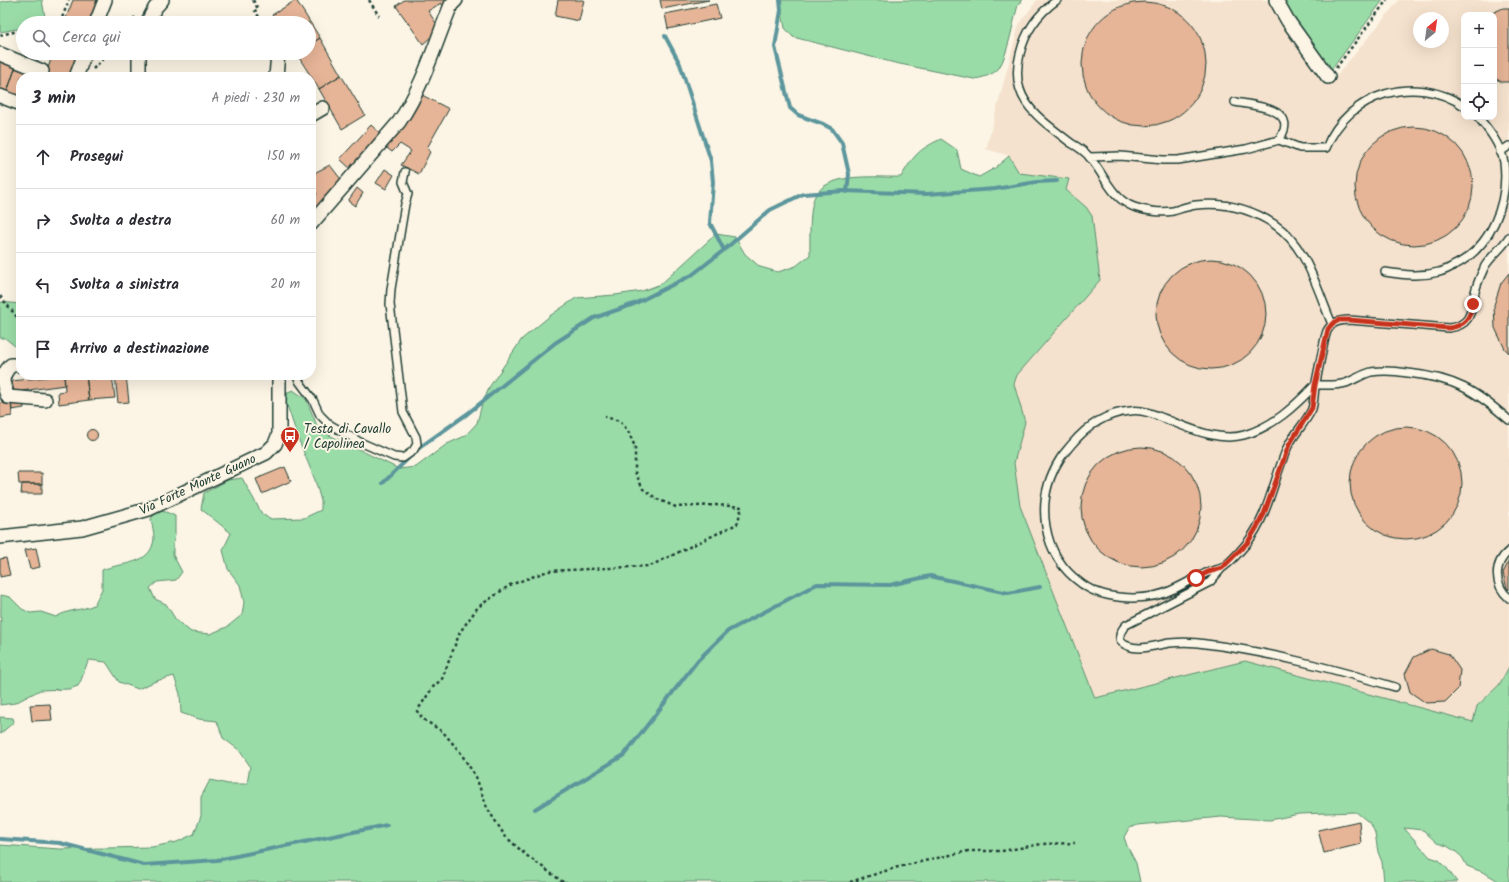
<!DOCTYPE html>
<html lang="it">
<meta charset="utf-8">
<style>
body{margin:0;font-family:Kalam,sans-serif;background:#f7f7f7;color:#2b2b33}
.controls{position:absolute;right:12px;top:12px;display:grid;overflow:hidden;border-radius:8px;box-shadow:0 4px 16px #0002}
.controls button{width:36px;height:36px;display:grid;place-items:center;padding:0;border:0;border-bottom:1px solid #e1e1e2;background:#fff;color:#2b2b33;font:20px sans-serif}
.compass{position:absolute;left:1413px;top:12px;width:36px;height:36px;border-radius:50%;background:#fff;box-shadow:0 4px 16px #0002;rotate:29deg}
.stop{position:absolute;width:12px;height:12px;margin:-9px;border:3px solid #c8321e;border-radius:50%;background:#fff}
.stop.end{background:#c8321e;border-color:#fff;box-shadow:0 1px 4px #0008}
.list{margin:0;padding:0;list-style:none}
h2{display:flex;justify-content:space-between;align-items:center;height:52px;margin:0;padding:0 16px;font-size:17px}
h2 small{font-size:13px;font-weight:400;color:#7c7c81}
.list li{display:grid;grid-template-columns:26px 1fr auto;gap:12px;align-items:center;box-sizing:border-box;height:64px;padding:0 16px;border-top:1px solid #e1e1e2}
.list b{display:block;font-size:15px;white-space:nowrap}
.list em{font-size:13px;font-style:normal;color:#7c7c81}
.icon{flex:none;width:22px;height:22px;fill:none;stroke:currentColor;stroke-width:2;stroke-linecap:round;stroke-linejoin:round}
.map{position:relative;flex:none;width:1509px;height:882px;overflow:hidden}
.search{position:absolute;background:#fff;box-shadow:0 4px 16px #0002;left:16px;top:16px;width:300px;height:44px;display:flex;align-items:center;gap:10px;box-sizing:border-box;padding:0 14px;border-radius:22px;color:#7c7c81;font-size:15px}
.panel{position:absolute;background:#fff;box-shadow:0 4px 16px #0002;left:16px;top:72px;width:300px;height:308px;border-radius:16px}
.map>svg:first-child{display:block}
</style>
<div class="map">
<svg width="1509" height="882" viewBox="0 0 1509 882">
<rect width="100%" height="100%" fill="#fcf5e5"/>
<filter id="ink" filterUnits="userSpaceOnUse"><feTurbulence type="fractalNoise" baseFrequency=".025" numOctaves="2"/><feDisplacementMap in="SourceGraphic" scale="8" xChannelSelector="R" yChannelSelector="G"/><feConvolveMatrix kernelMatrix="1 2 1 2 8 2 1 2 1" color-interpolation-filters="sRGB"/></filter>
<g filter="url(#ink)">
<path fill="#f5e2ce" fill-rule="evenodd" d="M1037 0H1269L1328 82 1335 78 1399 0H1509V667L1499 685 1477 706 1473 722 1245 661 1095 698 1020 506 1014 463 1025 422 1014 384 1017 375 1100 280 1086 206 1066 190 1069 179 1019 173 1009 156 986 149 1019 24ZM1464 15H1494V117H1464ZM1419 18H1443V42H1419Z"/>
<path fill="#9adca7" stroke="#5c8c6e" d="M12 0H42L46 23H23V28L0 32V2Z
M779 0H1022L1018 5C1013 22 1008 54 999 68 993 75 982 78 974 79L895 63 793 37 785 28Z
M1280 0H1383L1332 69 1328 71Z
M941 139 957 150 961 169 979 177 995 168 1009 156 1019 173 1069 179 1066 190 1086 207 1092 216 1100 280 1017 375 1014 384 1025 422 1014 463 1020 506 1095 698 1245 661 1473 722 1477 706 1499 685 1509 667V882H1500L1485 873 1467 866 1462 857 1455 851 1447 846 1437 843 1423 830 1404 828 1430 857 1439 860 1446 867 1457 882H1384L1382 862 1378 852 1375 833 1371 824 1356 812 1299 814 1270 820 1221 817 1138 825 1129 828 1124 837 1127 846 1136 863 1140 882H0V845L60 849 152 847 177 842 194 834 201 816V797L210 780 228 784H247L250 766 239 750 223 738 217 721 199 719 181 713 180 694 174 676 156 681 138 689 119 682 106 662 89 660C84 669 83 678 78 686L69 689 40 690 15 703 0 705 1 595 10 597 22 609 30 613 41 612 56 617C69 609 80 611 94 605L102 589V570C121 562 152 566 154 538 154 532 152 525 151 519L156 511 166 512 175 516V535L173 545V555L182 572 176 580 157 582 150 588 155 599 166 604 176 620 191 632 210 634 227 627 242 615 244 602 240 585 228 569 223 550 231 533 201 509 204 493 228 480 242 478 262 514 270 519 304 518 321 510V501L315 480 298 438 286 402 288 392 293 390 306 399 318 428 327 434 399 469 416 467 447 444 465 436 477 423 482 404 490 386 522 339 551 315 576 298 615 295 642 291 661 284 716 234 735 237 745 254 760 267 778 272 796 266 810 255C810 242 809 207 815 196 829 171 877 178 901 177 914 155 918 150 941 139Z
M0 302 21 304V351L5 338H0Z
M0 717 13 718 14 722 0 734Z"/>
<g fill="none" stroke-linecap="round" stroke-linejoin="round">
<path stroke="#5c969c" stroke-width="4" d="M780 0 781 10 775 47 790 108 798 115 823 124 832 129 842 143 849 174 847 192
M665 36 680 64 711 161 713 182 710 223 724 250
M383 483 419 448 467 414 555 343 594 318 634 304 692 275 724 250 770 210 803 194 844 191 927 194 995 189 1037 182 1057 181
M535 809 624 755 698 660 728 631 817 584 890 585 930 576 1008 593 1040 587
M0 839 60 843 144 865 217 860 387 825"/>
</g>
<path fill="#e6b497" stroke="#1f3d34" d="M73 0H101L93 23H64Z
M296 0 320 38 309 45V23H277L272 15Z
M404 0H449L447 11 441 3 428 11 440 29 423 44 396 6Z
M558 0H584L579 21 555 16Z
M660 0H709L662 9Z
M1082 64a62 62 0 1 1 124 0a62 62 0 1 1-124 0Z
M716 4 720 18 668 29 665 14Z
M1503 8H1509V82H1502L1494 78V15H1488Z
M320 38 341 75 319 89 296 53H309V45Z
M53 53H82L74 77H45Z
M0 61 16 66 7 92 0 90Z
M16 66 46 77H21V97L7 92Z
M341 75 365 115 342 129 319 89Z
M420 94 449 109 427 148 430 152 419 174 401 165 411 151 400 144 392 152 383 145Z
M371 125 384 137 353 171 340 159Z
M1355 186a59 59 0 1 1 118 0a59 59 0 1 1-118 0Z
M330 165 343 182 318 212 311 205V202L317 194 311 187V178L316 172Z
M385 169 394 175 386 189 376 183Z
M357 188 363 193 355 206 348 201Z
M1156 314a55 55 0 1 1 110 0a55 55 0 1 1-110 0Z
M1509 273V353L1505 349 1495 328 1494 305 1501 283Z
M64 375H86L89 400 59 404 58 392 65 391Z
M64 375 65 385 14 392 12 381Z
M86 375H112L115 398 89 400Z
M115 375H126L129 402 118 403Z
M11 399 23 400 24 408 12 410Z
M11 401 12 416 0 418V403Z
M1350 483a56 56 0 1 1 112 0a56 56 0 1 1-112 0Z
M86.5 435a5.5 5.5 0 1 1 11 0a5.5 5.5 0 1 1-11 0Z
M1081 507a60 60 0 1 1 120 0a60 60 0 1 1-120 0Z
M285 467 291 481 262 494 256 479Z
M18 473H42V484H19Z
M22 484H42V494H21Z
M36 548 40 567 30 569 25 550Z
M6 558 10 575 0 577V559Z
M1509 561V590L1507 588 1503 573Z
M1431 649 1449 654 1460 670 1458 689 1445 702 1426 703 1410 692 1405 674 1414 657Z
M50 704 52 720 32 721 30 705Z
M1359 821 1361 844 1324 853 1318 830Z"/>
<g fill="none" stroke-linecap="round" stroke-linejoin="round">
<g stroke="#1f3d34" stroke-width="10">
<path id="lane" d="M1057 0C1039 13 1025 32 1020 54 1008 100 1039 118 1071 143 1078 147 1086 152 1090 158 1104 174 1112 199 1134 207 1145 211 1161 213 1173 211 1180 209 1188 206 1196 205 1224 202 1251 209 1274 224 1307 246 1317 290 1332 324
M1235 102C1255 106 1301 108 1279 140
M1500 152 1509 146
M1090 157 1120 156 1163 160H1178L1246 149 1279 140 1300 148H1326C1348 93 1415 73 1464 106
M1509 237C1502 248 1492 255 1485 266 1481 275 1477 283 1475 292 1471 311 1472 325 1449 328L1349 320C1339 320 1332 322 1327 331 1324 339 1323 349 1321 357 1319 367 1317 377 1315 387 1314 394 1314 402 1312 409 1306 422 1295 433 1288 446 1274 477 1269 515 1247 543 1242 549 1230 563 1222 568 1218 570 1211 571 1206 573 1195 578 1185 584 1174 589 1149 602 1105 601 1082 584 1041 555 1034 500 1060 459 1063 454 1067 450 1071 445 1086 427 1105 413 1130 411 1143 409 1156 415 1168 420 1191 429 1219 442 1244 435 1273 427 1295 406 1315 385 1325 385 1337 386 1346 383 1354 380 1363 374 1371 372 1383 370 1396 371 1408 373 1454 378 1475 390 1509 420
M1385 272C1405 275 1420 277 1439 272 1444 271 1449 268 1453 266 1491 248 1509 203 1504 162 1500 144 1489 130 1478 117
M297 375 299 381 313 400 320 415 329 424 360 442 394 457 403 458 413 451 417 444 416 437 403 412 390 304 391 289 405 204 408 194 403 182 405 172
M1509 551C1493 564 1494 585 1509 598
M1222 568 1210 582 1126 625C1119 632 1116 642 1128 646 1141 651 1156 645 1170 643 1182 642 1194 642 1206 644 1271 652 1333 669 1395 687"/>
</g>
<g stroke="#1f3d34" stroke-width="16">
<path id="street" d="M1276 0 1288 21 1328 77
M96 23 105 0
M147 23 155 8 162 0
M0 54 42 71
M76 77 85 53
M139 77V53
M276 77 278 53
M0 96 21 104
M311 115 323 108
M311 224 399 122C423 87 435 44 451 5L456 0
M21 365H11C0 377 2 383 8 397L45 400
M0 537 82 528 149 509 266 453 275 444 279 434V375"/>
</g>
<path stroke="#1f3d34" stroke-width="2.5" stroke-dasharray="3 3" stroke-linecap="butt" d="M253 0 258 9 255 11 263 23
M369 0 379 16
M60 23 69 0
M130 23 135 17
M0 35 23 30
M23 41V46
M46 60 49 53
M1336 68 1387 0
M93 69 109 53
M0 296 21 322
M563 882 526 855 505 836 487 808 476 777 460 752 443 732 423 719 417 711 433 687 442 679 460 632 478 607 510 585 548 571 650 566 737 524 742 507 716 505 676 507 657 499 643 489 635 472V447L628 431 620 421 605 417
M850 882 898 867 968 851H1002L1042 844 1075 843"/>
<use href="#lane" stroke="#fcf5e5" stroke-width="7"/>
<use href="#street" stroke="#fcf5e5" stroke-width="13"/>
</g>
</g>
<g fill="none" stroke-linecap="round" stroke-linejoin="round" filter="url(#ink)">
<path stroke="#c8321e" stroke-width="5" d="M1196 578 1208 572 1222 568 1248 542 1257 527 1264 514 1289 445 1312 408 1315 385 1328 329 1332 324 1339 320H1349L1449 328C1464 326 1470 319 1473 304"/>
</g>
<defs>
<g id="bus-pin" transform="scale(1)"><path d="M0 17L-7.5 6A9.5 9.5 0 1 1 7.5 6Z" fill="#c8321e" stroke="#fcf5e5"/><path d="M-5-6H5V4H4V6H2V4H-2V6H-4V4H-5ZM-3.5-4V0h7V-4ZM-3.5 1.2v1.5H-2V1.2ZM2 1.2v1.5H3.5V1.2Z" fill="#fff"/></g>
</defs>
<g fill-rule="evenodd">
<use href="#bus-pin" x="290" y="436"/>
</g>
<g text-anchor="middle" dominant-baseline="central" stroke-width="4" stroke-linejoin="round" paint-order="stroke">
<g font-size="13" fill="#1f3d34" stroke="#fcf5e5" text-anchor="start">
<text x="304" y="429">Testa di Cavallo<tspan x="304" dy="15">/ Capolinea</tspan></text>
</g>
<g font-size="13" fill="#1f3d34" stroke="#fcf5e5">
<text transform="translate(198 485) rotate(-25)">Via Forte Monte Guano</text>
</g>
</g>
</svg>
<div class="controls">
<button>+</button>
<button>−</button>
<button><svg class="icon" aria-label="locate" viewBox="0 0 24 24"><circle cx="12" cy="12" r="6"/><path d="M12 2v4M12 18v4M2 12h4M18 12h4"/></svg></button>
</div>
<svg class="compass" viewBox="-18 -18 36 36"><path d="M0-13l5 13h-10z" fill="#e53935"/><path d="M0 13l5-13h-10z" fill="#7c7c81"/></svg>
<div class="stop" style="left:1196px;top:578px"></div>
<div class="stop end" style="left:1473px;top:304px"></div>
<div class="search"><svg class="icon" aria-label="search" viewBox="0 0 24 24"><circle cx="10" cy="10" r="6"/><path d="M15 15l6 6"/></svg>Cerca qui</div>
<section class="panel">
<h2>3 min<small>A piedi · 230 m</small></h2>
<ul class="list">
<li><svg class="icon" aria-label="ahead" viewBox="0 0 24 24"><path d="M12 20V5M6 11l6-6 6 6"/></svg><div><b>Prosegui</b></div><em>150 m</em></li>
<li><svg class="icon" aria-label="right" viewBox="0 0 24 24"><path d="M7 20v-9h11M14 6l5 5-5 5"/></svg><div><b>Svolta a destra</b></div><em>60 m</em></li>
<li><svg class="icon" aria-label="left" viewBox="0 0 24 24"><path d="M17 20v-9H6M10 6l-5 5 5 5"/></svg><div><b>Svolta a sinistra</b></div><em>20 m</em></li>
<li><svg class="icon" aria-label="arrive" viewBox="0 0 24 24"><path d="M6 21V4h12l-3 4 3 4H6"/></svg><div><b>Arrivo a destinazione</b></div></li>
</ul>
</section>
</div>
